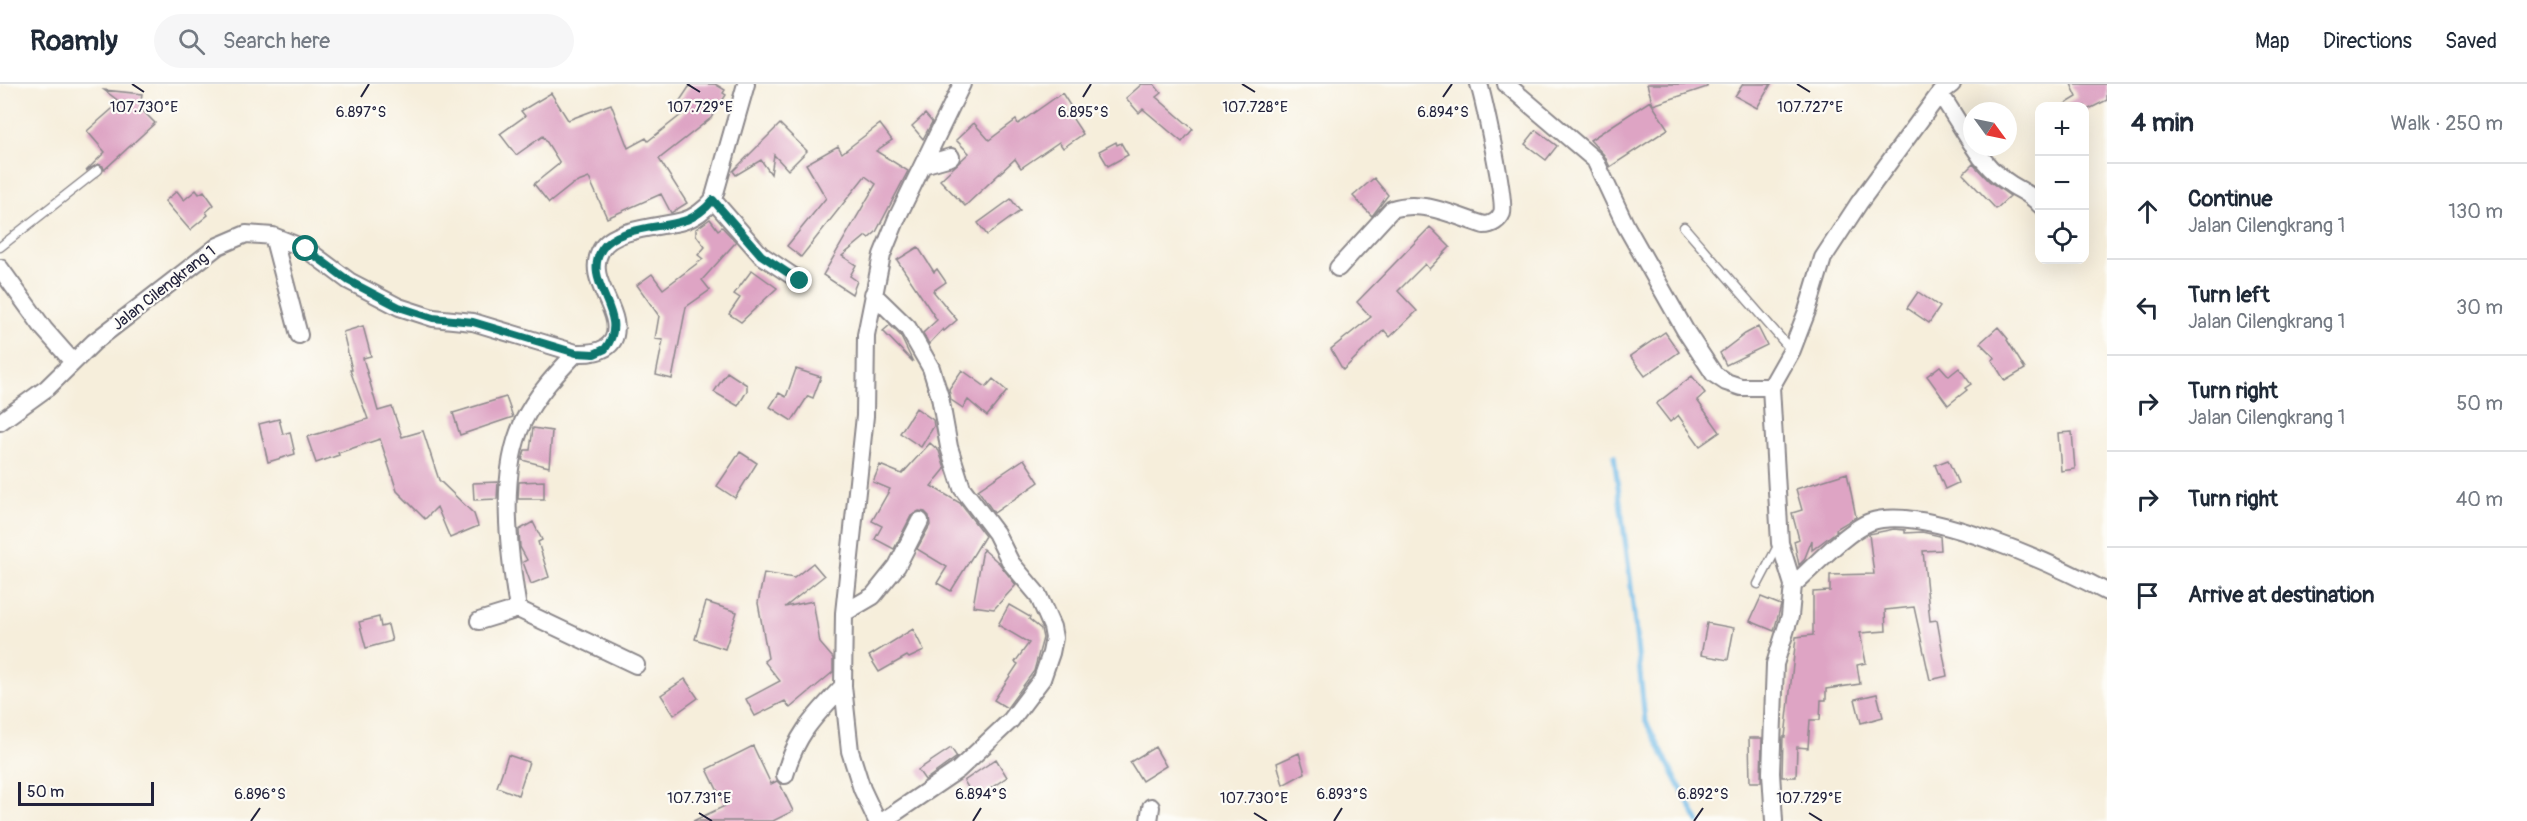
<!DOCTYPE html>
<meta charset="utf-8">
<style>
body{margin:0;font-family:Pangolin,sans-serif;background:#f6f6f7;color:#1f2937}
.controls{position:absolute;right:18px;top:18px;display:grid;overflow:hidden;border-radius:12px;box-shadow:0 6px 24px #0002}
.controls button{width:54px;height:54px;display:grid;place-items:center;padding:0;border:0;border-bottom:2px solid #e0e1e3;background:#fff;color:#1f2937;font:30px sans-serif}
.compass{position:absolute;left:1963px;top:18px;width:54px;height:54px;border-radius:50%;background:#fff;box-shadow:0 6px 24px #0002;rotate:123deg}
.scale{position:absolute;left:18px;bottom:15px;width:136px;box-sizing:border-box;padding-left:6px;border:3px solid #22223b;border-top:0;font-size:16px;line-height:21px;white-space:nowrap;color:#22223b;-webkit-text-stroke:4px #fdfcf7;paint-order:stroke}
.stop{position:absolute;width:18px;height:18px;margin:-14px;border:4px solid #0f766e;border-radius:50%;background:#fff}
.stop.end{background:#0f766e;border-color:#fff;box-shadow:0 2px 6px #0008}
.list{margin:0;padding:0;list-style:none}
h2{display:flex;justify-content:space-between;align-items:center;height:78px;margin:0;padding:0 24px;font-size:26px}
h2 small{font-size:20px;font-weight:400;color:#747a83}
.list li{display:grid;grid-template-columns:39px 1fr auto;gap:18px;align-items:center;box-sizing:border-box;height:96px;padding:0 24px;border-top:2px solid #e0e1e3}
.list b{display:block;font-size:22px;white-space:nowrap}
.list p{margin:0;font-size:20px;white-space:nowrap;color:#747a83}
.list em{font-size:20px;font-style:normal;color:#747a83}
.icon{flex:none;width:33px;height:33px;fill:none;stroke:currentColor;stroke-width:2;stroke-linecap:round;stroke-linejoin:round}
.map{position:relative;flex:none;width:2107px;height:737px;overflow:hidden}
header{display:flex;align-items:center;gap:36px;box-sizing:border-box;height:84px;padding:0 30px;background:#fff;border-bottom:2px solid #e0e1e3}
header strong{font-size:28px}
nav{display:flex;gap:33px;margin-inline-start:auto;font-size:21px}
.search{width:420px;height:54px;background:#f6f6f7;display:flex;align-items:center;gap:15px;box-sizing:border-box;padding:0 21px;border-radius:33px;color:#747a83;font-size:22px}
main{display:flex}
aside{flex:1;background:#fff}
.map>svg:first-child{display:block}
</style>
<header>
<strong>Roamly</strong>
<div class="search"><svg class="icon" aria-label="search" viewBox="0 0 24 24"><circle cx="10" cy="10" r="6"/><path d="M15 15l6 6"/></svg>Search here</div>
<nav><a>Map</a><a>Directions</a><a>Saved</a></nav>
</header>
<main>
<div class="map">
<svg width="2107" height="737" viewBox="0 0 2107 737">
<rect width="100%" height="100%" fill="#fdfcf7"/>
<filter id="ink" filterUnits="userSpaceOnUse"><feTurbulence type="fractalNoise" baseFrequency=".0167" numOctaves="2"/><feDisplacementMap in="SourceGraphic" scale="12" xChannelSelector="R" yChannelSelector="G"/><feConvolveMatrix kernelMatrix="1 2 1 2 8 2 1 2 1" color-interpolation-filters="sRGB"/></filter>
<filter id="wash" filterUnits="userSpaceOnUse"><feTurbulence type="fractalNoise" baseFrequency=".008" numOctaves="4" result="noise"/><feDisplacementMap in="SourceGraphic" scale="24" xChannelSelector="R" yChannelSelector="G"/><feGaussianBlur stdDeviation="1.35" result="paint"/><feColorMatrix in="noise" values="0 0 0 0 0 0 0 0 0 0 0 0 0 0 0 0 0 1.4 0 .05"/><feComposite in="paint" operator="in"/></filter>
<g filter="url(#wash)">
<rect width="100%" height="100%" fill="#f6eedb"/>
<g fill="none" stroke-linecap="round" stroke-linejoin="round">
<path stroke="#6eb9e7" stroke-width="5" d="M1614 372 1630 493 1645 636 1698 737"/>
</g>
<g id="blocks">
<path fill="#dea4c4" d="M691 0H715L725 6 723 9 726 11 711 34 659 75 687 119 671 129 661 110 607 134 589 94 573 100 549 119 534 100 560 79 543 52 516 71 500 50 525 32 521 27 551 9 568 36 611 20 628 64 646 54 648 57 686 27 677 21Z
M1142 0H1154L1161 9 1156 13 1193 45 1182 58 1143 25 1139 29 1126 14Z
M1647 0H1707V3L1653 21Z
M1743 0H1771L1757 24 1735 12Z
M2071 0H2107V16L2085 27V22H2062L2077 13Z
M104 6 142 10 140 24 155 39 104 86 103 82 98 80 86 87 105 68 87 47 120 18Z
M1062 9 1071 23 1067 26 1083 50 1063 64 1059 58 1021 84 1015 75 965 122 940 96 969 69 956 56 974 39 989 56 1016 36 1018 40Z
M1650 17 1668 45 1610 83 1604 71 1590 56Z
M925 30 932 38 923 55 912 42Z
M780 40 807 67 788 86 774 71 771 90 761 76 736 91 733 87Z
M880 40 892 56 876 67 908 87 876 148 869 154 866 152 842 172 856 181 850 192 857 197 852 210 823 191 876 100 865 92 801 173 787 162 826 114 806 80 838 62 842 69Z
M1536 46 1557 62 1546 76 1525 60Z
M1116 58 1117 61 1121 59 1128 71 1108 82 1099 67Z
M1973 80 1989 97 2010 112 1996 125 1963 90Z
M1374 94 1388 111 1372 132 1353 112Z
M196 106 199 110 204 107 214 121 206 128 208 131 190 146 165 117 177 107 184 116Z
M1011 115 1020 127 987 151 978 139Z
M710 135 718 146 722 143 736 158 702 196 710 206 686 223 672 295 656 291 663 256 655 255 659 232 637 201 652 190 663 205 703 175 698 171 705 163 696 151V145Z
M1430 143 1450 163 1429 185 1425 180 1398 207 1417 227 1390 253 1384 246 1343 286 1331 265 1371 233 1357 218Z
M918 163 934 188 937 185 946 198 933 207 957 236 944 247 943 245 929 260 923 249 937 236 897 176Z
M752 186 777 204 741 238 729 230 740 214 734 210Z
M1918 208 1940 223 1929 239 1907 224Z
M890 241 900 251 913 278 883 247Z
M363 242 371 272 363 274 378 327 392 323 402 353 423 347 439 396 474 430 478 442 450 454 437 423 425 435 397 407 380 355 338 369 339 371 316 379 307 353 368 335 350 286H352L343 248Z
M1758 243 1767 261 1726 281 1720 269 1745 250Z
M1998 243 2008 255 2007 256 2025 285 2005 297 1992 276 1995 274 1980 259Z
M1665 248 1679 268 1645 292 1630 272Z
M1940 282 1949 292 1959 284 1971 300 1965 304 1967 306 1948 321 1927 292Z
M796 285 821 293 813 314 808 312 792 337 770 323 779 309 786 313Z
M962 286 986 303 993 295 1007 307 987 332 968 316 963 324 951 316 949 305Z
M727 288 747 301V307L738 322 714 308Z
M1692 292 1705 309 1697 316 1720 348 1700 362 1678 331 1670 338 1656 320Z
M506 313 513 333 460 351 453 329Z
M916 324 933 336 934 342 921 363 900 349Z
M279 335 283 350 290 348 295 370 268 378 259 340Z
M533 344 552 347 549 383 522 376 525 366H530Z
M2072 348 2075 385 2061 387 2058 349Z
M930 359 939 367 945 385 931 402 960 419 985 452 951 507 937 499 947 483 917 465 930 441 929 432 925 428 919 427 911 432 894 465 875 455 882 442 872 437 890 405 873 398 880 381 902 390Z
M740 368 757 379 735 414 717 402Z
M1024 375 1039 398 994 429 978 406Z
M1948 376 1958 399 1945 405 1935 381Z
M1847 389 1856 433 1836 445 1837 447 1812 466V456L1804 476 1799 481 1794 457 1799 455 1792 429 1802 426 1796 405Z
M544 397V415H518L519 398Z
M498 398 497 415 474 416 473 399Z
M533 438 542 456 538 458 549 493 531 500 523 478 527 476 520 463 519 446Z
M1894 445 1905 446V449L1922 448 1940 452 1941 466 1923 467 1930 537 1937 536 1947 592 1930 596 1914 523 1885 526 1886 547 1860 549 1866 579 1857 581 1860 600 1826 605V616H1821L1820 636H1810L1808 664 1797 663 1796 693H1782L1783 653H1785L1796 553 1813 551V508L1830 507V491L1874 490 1869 450Z
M983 465 999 479 1016 501 994 525 973 522Z
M813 479 824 492 785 523 813 517 820 559 833 574V588L790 624 785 617 755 632 746 615 780 597 764 577 768 574 758 519 764 489 794 494Z
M1761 513 1781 521 1774 547 1750 537Z
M706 518 737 528 725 565 695 555Z
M1009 521 1030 533 1029 535 1041 545 1043 554 1034 587 1007 624 994 616 1018 580 1015 578 1029 559 998 541Z
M379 533 381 543 388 541 392 557 366 564 359 538Z
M1707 539 1734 544 1728 576 1701 571Z
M913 545 924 567 909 574 907 572 879 588 869 572Z
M685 595 698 614 674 631 661 611Z
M1877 610 1883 633 1861 639 1855 615Z
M1749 654H1762L1761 698H1750Z
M753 662 771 700 777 697 780 700 793 727 773 737H693L725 722 707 685Z
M1155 663 1166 682 1142 697 1130 678Z
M951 664 957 673 925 696 918 686Z
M1299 669 1305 689 1283 701 1277 679Z
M508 671 529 678 518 711 497 703Z
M996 675 1007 693 975 715 964 697Z"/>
</g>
</g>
<g filter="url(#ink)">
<use href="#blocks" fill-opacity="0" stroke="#8c888b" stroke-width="1.5"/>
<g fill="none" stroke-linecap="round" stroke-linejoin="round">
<g stroke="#8c888b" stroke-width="11">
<path id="service" d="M1684 143 1791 266
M0 163 98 86
M1758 500 1779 460"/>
</g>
<g stroke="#8c888b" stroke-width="20">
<path id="minor" d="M1506 0 1595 76 1626 142 1685 246 1714 290 1726 298 1741 303H1771
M1940 9 1972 60
M1974 63C1983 78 1997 92 2012 101 2023 108 2031 110 2040 121
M923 81 951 73
M713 116 761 171 800 197
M273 152 299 251
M0 184 44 245 73 278
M1338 184 1392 125C1423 115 1455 132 1484 141 1492 141 1499 136 1502 129 1506 117 1484 17 1479 0
M873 210 908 244 931 284 940 313 949 363 962 404 996 449 1011 479 1038 511 1052 543 1054 554 1051 569 1042 595 1011 636 958 686 883 737
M576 269C556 290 536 311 523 338 498 391 509 469 518 525L636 581
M0 338 47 304 94 258 218 162 246 150 273 152 306 165 349 197 399 223 433 234 473 238 576 269C597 270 620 265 615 237 611 214 587 191 601 166 613 144 661 143 683 137 694 134 706 125 713 116L746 0
M1793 501C1812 484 1848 446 1870 438 1923 419 2058 482 2107 508
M844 529 873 512 897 482 920 437
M479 537 518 525
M785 691C796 650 815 632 843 602
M877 737 862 705 850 667 843 602 844 529 865 332 866 251 882 171 897 134 962 0
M1149 737 1151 723
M1774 737 1771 689 1775 580 1790 532 1793 501 1780 459 1771 303 1792 266 1807 227 1823 174 1859 119 1940 9 1952 0"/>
</g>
<use href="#service" stroke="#fff" stroke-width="8"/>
<use href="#minor" stroke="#fff" stroke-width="16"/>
</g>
</g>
<g fill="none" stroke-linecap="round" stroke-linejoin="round" filter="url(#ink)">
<path stroke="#0f766e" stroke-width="8" d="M306 165 349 197 399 223 433 234 473 238 576 269 594 270 605 265C633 230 580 199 602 165 616 143 661 144 683 137 694 134 706 125 713 116L761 171 800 197"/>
</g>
<path fill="none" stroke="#22223b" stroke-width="2" d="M132 0 144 8M687 0 700 8M1242 0 1255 8M1797 0 1810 8M361 13 369 0M1083 13 1091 0M1443 13 1452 0M699 729 712 737M1254 729 1267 737M1809 729 1822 737M251 737 260 724M973 737 981 724M1334 737 1342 724M1694 737 1703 724"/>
<g text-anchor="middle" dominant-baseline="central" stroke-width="4.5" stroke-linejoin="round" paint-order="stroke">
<g font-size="16" fill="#22223b" stroke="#fdfcf7">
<text transform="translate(164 204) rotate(-38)">Jalan Cilengkrang 1</text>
</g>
</g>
<g font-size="15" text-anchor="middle" fill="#22223b" stroke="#fdfcf7" stroke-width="4.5" stroke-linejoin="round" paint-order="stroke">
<text x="144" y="28">107.730°E</text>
<text x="1255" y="28">107.728°E</text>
<text x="700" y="28">107.729°E</text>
<text x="1810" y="28">107.727°E</text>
<text x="361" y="33">6.897°S</text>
<text x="1083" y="33">6.895°S</text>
<text x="1443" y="33">6.894°S</text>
<text x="260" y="715">6.896°S</text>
<text x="981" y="715">6.894°S</text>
<text x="1342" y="715">6.893°S</text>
<text x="1703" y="715">6.892°S</text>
<text x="699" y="719">107.731°E</text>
<text x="1254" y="719">107.730°E</text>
<text x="1809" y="719">107.729°E</text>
</g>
</svg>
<div class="controls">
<button>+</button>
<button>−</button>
<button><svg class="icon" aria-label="locate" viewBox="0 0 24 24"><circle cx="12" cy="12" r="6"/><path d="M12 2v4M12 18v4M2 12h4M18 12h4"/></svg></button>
</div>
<svg class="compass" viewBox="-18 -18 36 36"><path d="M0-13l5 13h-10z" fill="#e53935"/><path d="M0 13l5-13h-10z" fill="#747a83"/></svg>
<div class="scale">50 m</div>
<div class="stop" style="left:306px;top:165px"></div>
<div class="stop end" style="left:800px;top:197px"></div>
</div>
<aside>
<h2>4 min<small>Walk · 250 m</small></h2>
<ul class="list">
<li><svg class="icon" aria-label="ahead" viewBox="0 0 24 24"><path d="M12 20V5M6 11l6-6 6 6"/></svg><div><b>Continue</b><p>Jalan Cilengkrang 1</p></div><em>130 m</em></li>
<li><svg class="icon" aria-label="left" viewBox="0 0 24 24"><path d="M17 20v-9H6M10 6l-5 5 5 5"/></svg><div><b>Turn left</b><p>Jalan Cilengkrang 1</p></div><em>30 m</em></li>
<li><svg class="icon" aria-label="right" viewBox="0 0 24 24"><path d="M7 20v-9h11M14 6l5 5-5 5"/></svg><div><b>Turn right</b><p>Jalan Cilengkrang 1</p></div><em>50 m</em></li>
<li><svg class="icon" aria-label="right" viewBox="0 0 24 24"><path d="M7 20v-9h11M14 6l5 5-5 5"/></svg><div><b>Turn right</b></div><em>40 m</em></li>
<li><svg class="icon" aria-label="arrive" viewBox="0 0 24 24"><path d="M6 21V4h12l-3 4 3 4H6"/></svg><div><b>Arrive at destination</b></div></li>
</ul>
</aside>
</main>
